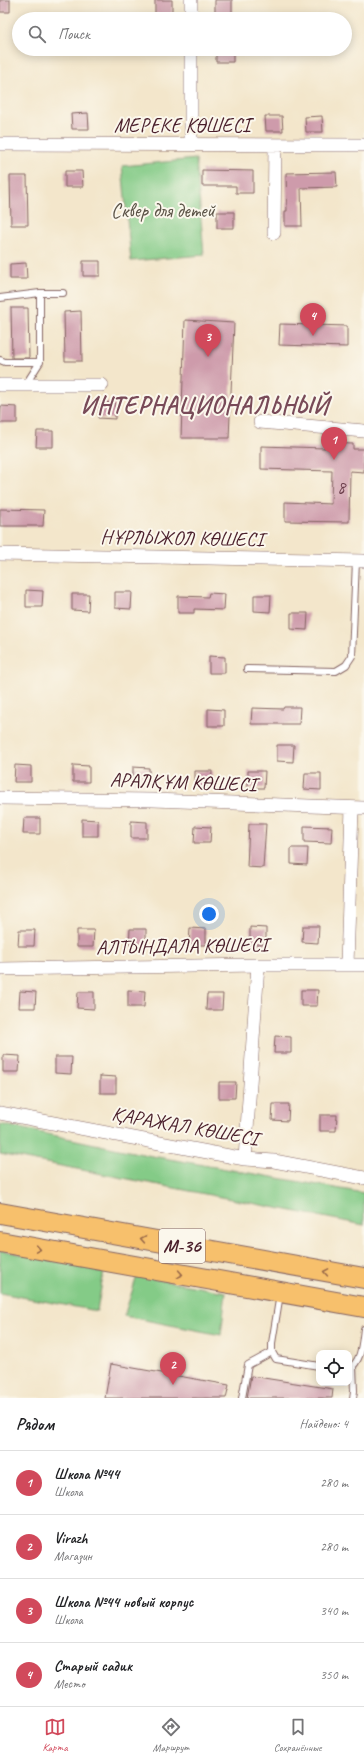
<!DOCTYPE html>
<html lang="ru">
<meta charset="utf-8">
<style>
body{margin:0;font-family:Caveat,sans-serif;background:#f2f2f2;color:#202124}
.controls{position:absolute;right:12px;bottom:12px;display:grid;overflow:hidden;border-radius:8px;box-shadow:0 2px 10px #0003}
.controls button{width:36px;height:36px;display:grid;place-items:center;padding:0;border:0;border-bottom:1px solid #e0e0e0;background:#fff;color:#202124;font:20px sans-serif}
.you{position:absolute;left:209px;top:914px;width:14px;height:14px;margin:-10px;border:3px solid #fff;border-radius:50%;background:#1a73e8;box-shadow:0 0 0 6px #1a73e833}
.badge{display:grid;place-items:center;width:26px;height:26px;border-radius:50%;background:#d1495b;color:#fff;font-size:13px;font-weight:700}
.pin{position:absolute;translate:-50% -33px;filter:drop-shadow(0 1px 2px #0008)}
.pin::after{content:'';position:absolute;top:21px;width:14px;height:12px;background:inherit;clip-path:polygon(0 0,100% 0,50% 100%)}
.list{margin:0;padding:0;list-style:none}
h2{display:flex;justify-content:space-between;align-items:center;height:52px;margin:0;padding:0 16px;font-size:17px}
h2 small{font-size:13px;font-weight:400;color:#757577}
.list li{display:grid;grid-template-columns:26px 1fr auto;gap:12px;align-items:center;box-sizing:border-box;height:64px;padding:0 16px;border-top:1px solid #e0e0e0}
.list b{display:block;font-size:15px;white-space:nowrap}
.list p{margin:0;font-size:13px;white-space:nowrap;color:#757577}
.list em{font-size:13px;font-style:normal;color:#757577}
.icon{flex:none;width:22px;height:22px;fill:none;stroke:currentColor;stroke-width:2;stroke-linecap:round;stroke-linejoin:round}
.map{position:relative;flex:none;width:364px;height:1398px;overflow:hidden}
.search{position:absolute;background:#fff;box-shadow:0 2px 10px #0003;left:12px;right:12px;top:12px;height:44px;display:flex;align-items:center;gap:10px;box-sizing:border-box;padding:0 14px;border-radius:22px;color:#757577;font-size:15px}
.sheet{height:308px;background:#fff}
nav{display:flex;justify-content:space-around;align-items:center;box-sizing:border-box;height:56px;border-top:1px solid #e0e0e0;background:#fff;font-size:11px;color:#757577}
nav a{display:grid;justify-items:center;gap:2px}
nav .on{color:#d1495b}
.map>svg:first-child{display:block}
</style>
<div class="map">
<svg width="364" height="1398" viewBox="0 0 364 1398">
<rect width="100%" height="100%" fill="#fbf7ec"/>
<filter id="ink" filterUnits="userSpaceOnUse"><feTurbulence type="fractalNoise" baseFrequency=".025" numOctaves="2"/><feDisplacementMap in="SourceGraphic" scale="8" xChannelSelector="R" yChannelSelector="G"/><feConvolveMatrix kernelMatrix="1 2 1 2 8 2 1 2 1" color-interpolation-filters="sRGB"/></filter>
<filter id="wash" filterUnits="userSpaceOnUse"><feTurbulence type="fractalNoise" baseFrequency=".012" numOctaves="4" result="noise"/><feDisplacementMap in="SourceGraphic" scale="16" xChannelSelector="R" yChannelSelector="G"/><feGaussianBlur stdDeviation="0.9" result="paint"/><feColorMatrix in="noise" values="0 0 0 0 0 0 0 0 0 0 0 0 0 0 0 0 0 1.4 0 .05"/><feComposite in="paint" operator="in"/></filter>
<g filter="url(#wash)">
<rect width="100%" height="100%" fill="#f3e6cb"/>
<path fill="#84cb87" stroke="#677559" d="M196 159 204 255 131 261 122 166Z
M0 1124 152 1156 364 1193V1225L0 1154Z
M0 1250 104 1271 97 1311 0 1293Z
M137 1276 226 1292 221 1335 124 1316Z"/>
<g id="blocks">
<path fill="#ce9bab" d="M0 0H10V12H0Z
M155 0H172V14H155Z
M215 0H232V14H215Z
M216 49H233V62H216Z
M88 113 89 129H72L71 114Z
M265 116H282L283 131H266Z
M322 116 323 132H306L305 117Z
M202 170 253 171V193H236V186H202Z
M65 171H82L83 187H65Z
M336 172 337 187 301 188 302 226H285V211H287L286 173Z
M10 176H27L28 225H11Z
M217 212H234V228H217Z
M83 261H100V276H83Z
M26 263 27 279H10V264Z
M11 308H28L29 358H12Z
M81 311 82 361H65L64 312Z
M185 320 234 323 229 438H181Z
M280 324 347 326V347L279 345Z
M99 402 115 403V419L98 418Z
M1 406 17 407V423H0Z
M37 431H53V447H36Z
M325 443 353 444V449H364V472L350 471 349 522 285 521V502L331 504 332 471 261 469V446L325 448Z
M0 509 44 510 43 526H0Z
M26 590 43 591 42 607H26Z
M115 592H132L131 609 115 608Z
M209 593 225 594 224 610 194 609V613H178V596L208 597Z
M72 594H89L88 611 72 610Z
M254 595H271L270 612 254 611Z
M291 613H308L307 630 291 629Z
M209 656 225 657V673H209Z
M284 707H300L299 724H251L252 708 283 709Z
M208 709 224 710V726H208Z
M277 745H294L293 762 277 761Z
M15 765 31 766V782H14Z
M73 765 89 766V782H73Z
M133 767 149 768V784H133Z
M195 771H212L211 788 195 787Z
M248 771H265L264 788H248Z
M305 773H321V790L304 789Z
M24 818H40V834H23Z
M82 819 98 820V836H82Z
M131 821 147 822V838H131Z
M249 824H266L263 868 247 867Z
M195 826 211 827 210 843H194Z
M304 826 332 827 331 843 304 842Z
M291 848H308L307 865 291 864Z
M303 926H319L318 943 302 942Z
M250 927 266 928V944H250Z
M190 928 206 929V945H189Z
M130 929H146V945H129Z
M19 930H35L34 946H18Z
M77 930H94L93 947H77Z
M128 990 145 991 144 1007H128Z
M301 990H318L317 1006H301Z
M20 991 36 992 35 1008H19Z
M78 992H94V1009L77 1008Z
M207 994H223L222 1010H206Z
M275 1036 291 1037V1053H274Z
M3 1055 20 1056 19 1072H3Z
M55 1057H72L71 1074 55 1073Z
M100 1076 116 1077V1093H100Z
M219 1082H236L235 1098H219Z
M273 1104H289L288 1121 272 1120Z
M320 1115H337L336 1131H320Z
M111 1364 229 1385 226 1398H105Z
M251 1376 333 1389 332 1398H247Z"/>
</g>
</g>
<g filter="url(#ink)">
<use href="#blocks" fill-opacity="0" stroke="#856563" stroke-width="1"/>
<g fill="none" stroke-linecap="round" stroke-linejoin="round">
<g stroke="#856563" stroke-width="8">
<path id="lane" d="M40 293H63
M0 298 40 293V362L26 384
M0 360 5 362H40
M247 669 336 671 346 665 352 656 356 561
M280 1294 272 1343V1352L276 1359 319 1366
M349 1369C362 1361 362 1343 364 1329
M242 1398 248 1365 272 1352
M353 1398 354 1391 353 1366"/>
</g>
<g stroke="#856563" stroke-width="14">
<path id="street" d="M191 19V0
M0 144 364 145
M191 145V49
M274 233 275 145
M0 385H102
M260 422 364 431
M0 554 364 561
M0 798 153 800 364 808
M347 965 352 808
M0 969 258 965H364
M0 1113 245 1159 274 1161 364 1178
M245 1159 258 965"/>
</g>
<g stroke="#856563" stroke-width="22">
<path id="primary" d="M0 1213 364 1278
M0 1242 364 1307"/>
</g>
<use href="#lane" stroke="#fff" stroke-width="6"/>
<use href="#street" stroke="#fff" stroke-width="13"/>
<use href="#primary" stroke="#f7c06c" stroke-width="20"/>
</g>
<defs><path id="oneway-chevron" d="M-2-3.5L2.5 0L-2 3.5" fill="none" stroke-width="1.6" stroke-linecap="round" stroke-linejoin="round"/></defs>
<g stroke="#986748">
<use href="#oneway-chevron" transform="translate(143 1239) rotate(-170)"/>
<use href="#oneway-chevron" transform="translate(38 1249) rotate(10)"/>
<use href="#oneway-chevron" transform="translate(326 1272) rotate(-170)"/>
<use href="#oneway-chevron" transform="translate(180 1274) rotate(10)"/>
</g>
</g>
<g text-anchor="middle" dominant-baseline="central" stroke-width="4" stroke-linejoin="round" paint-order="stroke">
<g font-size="18" fill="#6b3e4b">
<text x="341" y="487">8</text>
</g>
<rect fill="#fbf7ec" stroke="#7f6065" stroke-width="1" x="159" y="1229" width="46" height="34" rx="3"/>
<g font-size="19" font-weight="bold" fill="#4a1f2b">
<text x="182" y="1246">M-36</text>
</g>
<g font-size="20" fill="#4a1f2b" stroke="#fbf7ec">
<text x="182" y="125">МЕРЕКЕ КӨШЕСІ</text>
<text transform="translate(182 538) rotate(1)">НҰРЛЫЖОЛ КӨШЕСІ</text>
<text transform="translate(183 782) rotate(2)">АРАЛҚҰМ КӨШЕСІ</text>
<text transform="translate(182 946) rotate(-1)">АЛТЫНДАЛА КӨШЕСІ</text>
<text transform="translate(185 1126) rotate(10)">ҚАРАЖАЛ КӨШЕСІ</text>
</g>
<g font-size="20" fill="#5b5347" stroke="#fbf7ec">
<text x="163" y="210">Сквер для детей</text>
</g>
<g font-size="24" font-weight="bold" letter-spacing="1" fill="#784a58" stroke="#fbf7ec">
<text x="205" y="405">ИНТЕРНАЦИОНАЛЬНЫЙ</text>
</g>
</g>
</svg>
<div class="controls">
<button><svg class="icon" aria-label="locate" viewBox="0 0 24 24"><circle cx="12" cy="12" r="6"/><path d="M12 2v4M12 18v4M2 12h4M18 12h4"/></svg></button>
</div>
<div class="you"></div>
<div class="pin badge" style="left:334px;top:460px">1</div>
<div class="pin badge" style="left:173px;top:1385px">2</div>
<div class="pin badge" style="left:208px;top:357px">3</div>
<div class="pin badge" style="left:313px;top:336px">4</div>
<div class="search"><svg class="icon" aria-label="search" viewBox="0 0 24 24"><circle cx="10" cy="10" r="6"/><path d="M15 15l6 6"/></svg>Поиск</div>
</div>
<section class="sheet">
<h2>Рядом<small>Найдено: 4</small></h2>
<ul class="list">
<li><span class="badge">1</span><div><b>Школа №44</b><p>Школа</p></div><em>280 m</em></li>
<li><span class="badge">2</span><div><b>Virazh</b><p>Магазин</p></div><em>280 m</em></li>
<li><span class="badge">3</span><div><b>Школа №44 новый корпус</b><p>Школа</p></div><em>340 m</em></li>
<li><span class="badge">4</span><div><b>Старый садик</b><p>Место</p></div><em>350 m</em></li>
</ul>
</section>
<nav>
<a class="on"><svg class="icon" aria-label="map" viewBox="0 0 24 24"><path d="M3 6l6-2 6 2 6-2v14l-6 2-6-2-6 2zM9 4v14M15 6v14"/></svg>Карта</a>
<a><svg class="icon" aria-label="directions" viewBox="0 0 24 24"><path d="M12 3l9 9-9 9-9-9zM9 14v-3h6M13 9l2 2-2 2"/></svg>Маршрут</a>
<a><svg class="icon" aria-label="saved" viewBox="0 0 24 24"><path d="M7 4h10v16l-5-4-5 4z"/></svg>Сохранённые</a>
</nav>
